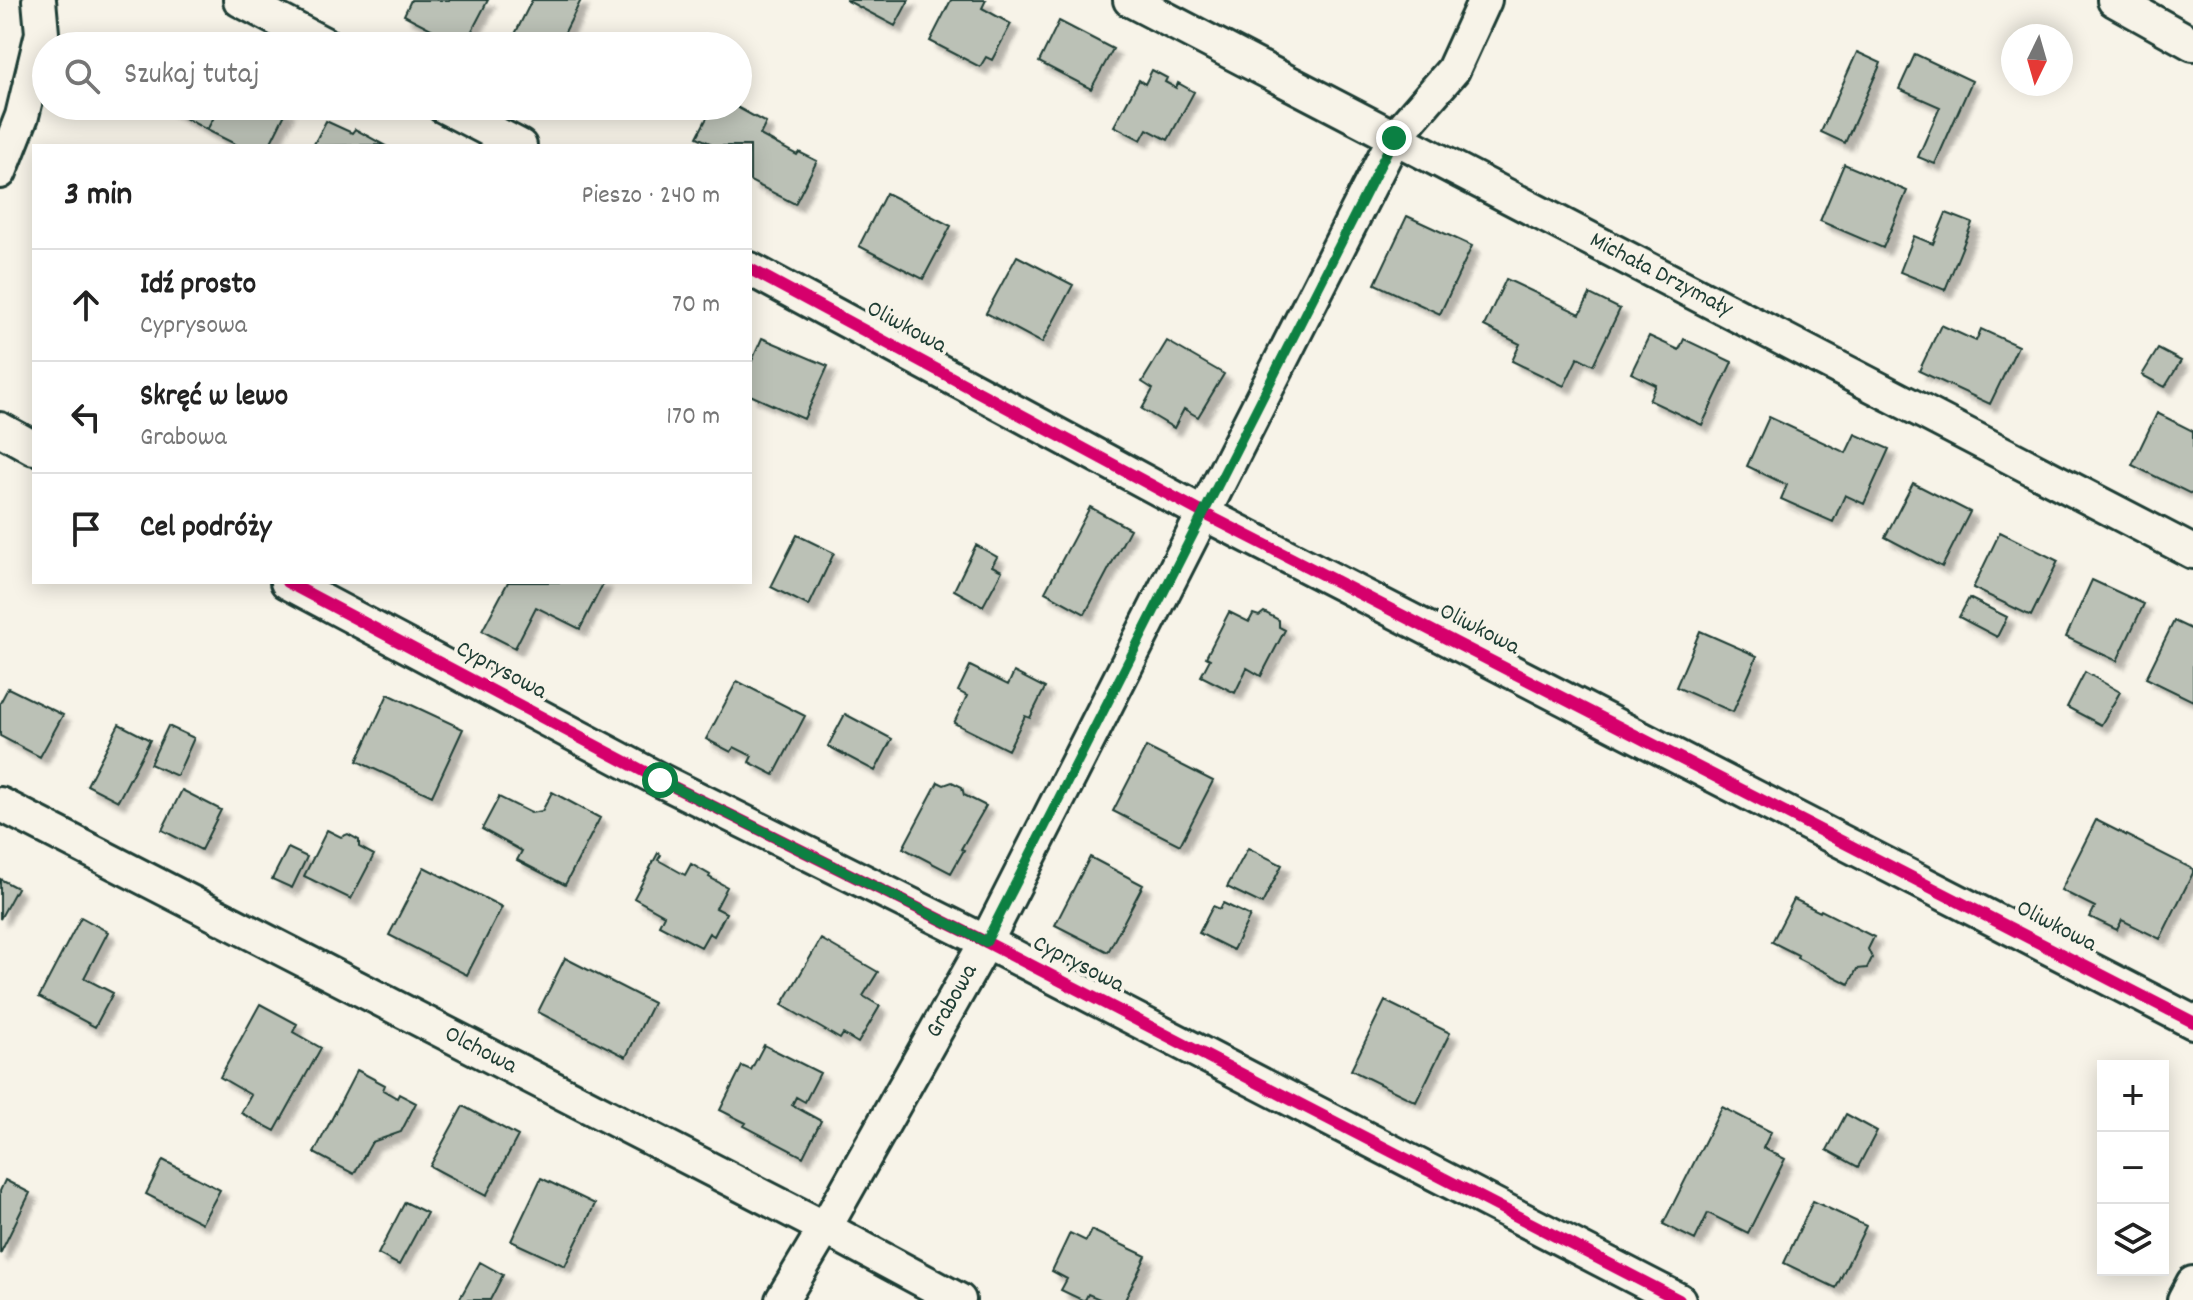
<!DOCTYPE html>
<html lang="pl">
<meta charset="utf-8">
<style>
body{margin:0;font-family:Dekko,sans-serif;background:#f6f6f6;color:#222}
.controls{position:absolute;right:24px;bottom:24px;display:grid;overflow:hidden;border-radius:0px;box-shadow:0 4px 20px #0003}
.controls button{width:72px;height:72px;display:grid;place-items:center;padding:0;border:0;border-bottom:2px solid #e0e0e0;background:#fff;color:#222;font:40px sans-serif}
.compass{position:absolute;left:2001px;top:24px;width:72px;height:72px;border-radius:50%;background:#fff;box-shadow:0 4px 20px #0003;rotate:185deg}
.stop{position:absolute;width:24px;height:24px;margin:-18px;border:6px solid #0b8043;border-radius:50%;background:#fff}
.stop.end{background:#0b8043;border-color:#fff;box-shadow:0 2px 8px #0008}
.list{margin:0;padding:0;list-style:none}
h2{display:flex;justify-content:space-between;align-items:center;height:104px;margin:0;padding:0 32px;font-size:34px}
h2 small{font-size:26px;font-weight:400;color:#767676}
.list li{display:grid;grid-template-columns:52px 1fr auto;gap:24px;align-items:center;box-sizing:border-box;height:112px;padding:0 32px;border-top:2px solid #e0e0e0}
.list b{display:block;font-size:30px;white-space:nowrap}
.list p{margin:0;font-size:26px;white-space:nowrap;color:#767676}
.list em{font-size:26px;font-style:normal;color:#767676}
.icon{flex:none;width:44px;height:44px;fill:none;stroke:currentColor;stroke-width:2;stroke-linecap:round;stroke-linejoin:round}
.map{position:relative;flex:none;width:2193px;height:1300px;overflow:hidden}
.search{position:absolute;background:#fff;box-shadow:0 4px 20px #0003;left:32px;top:32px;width:720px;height:88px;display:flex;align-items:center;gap:20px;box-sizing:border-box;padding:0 28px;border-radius:44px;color:#767676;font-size:30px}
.panel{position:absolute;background:#fff;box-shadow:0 4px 20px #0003;left:32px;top:144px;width:720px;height:440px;border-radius:0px}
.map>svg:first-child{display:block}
</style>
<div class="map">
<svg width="2193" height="1300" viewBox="0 0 2193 1300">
<defs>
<filter id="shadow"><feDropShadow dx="7" dy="7" stdDeviation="2" flood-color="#0004"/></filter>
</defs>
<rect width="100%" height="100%" fill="#f7f3e8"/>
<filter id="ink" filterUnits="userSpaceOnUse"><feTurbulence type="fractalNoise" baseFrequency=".0125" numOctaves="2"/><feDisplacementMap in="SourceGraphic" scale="16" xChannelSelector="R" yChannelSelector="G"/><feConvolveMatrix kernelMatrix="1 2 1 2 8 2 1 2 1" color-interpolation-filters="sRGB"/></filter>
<g filter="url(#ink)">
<path fill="#bbc1b6" stroke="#1f3d34" stroke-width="2" filter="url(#shadow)" d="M411 0H488L464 46 404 15Z
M532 0H581L563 36 583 46H509Z
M846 0H909L895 26Z
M951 0H986L982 8 1011 24 992 60 986 57 980 67 930 41Z
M1059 21 1113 49 1091 89 1039 62Z
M1857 52 1881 63 1845 143 1821 132Z
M1915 54 1972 81 1935 164 1918 157 1940 107 1899 89Z
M1152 70 1167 78 1165 82 1176 88 1178 83 1194 92 1168 140 1147 129 1141 140 1114 126 1139 80 1145 84Z
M163 106H220L207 130Z
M220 106H279L287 110 269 146H239L207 130Z
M713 106H735L766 123 760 135 797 155 799 152 817 161 795 204 750 181V146H709L710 143 697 137Z
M326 121 352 133 355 129 384 145 313 146Z
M1844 164 1907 191 1883 248 1820 221Z
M886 193 951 226 923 279 859 246Z
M1946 213 1972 223 1945 290 1900 272 1914 236 1933 244Z
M1407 216 1472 246 1440 314 1375 284Z
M1017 256 1073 285 1042 343 986 313Z
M1506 279 1580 314 1590 294 1620 309 1593 365 1578 357 1564 386 1512 361 1520 344 1484 326Z
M1941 325 1976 341 1981 329 2018 346 1990 404 1919 371Z
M1649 336 1679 350 1684 339 1732 362 1702 425 1649 400 1656 385 1631 373Z
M762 338 828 366 804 419 750 395V365Z
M1167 341 1224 374 1198 417 1184 409 1174 428 1142 409 1153 389 1142 382Z
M2158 349 2181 361 2165 387 2142 375Z
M2157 413 2193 431V495L2132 465Z
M1769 417 1846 453 1855 434 1889 449 1864 504 1845 495 1833 522 1781 499 1787 485 1747 466Z
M1913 483 1970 512 1942 567 1885 537Z
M1090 507 1130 529 1085 614 1045 592Z
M2000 532 2058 561 2031 616 1973 588Z
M797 535 834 553 809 606 771 587Z
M976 545 997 557 992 566 1002 571 983 606 954 590Z
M2092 580 2144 604 2117 661 2066 637Z
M508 582H604L580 629 536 607 515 648 482 631Z
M1969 598 2007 617 1997 637 1959 617Z
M1229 612 1249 622 1253 614 1259 616 1264 612 1279 620V627L1285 630 1261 676 1247 668 1235 693 1201 676 1210 659 1206 657Z
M2174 621 2193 630V701L2146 678Z
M1700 631 1757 656 1733 712 1676 687Z
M970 666 1008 685 1014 672 1045 688 1030 718 1025 716 1008 750 954 723 967 696 958 691Z
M2085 672 2120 692 2101 725 2067 707Z
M737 681 805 716 774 775 749 762 752 756 734 747 731 752 706 739Z
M8 688 63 715 40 757 0 736V703Z
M388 694 463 729 432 796 357 761Z
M845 714 892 739 875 771 828 746Z
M119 724 150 740 118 801 87 785Z
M168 726 194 738 177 776 150 764Z
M1146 747 1213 781 1180 845 1113 811Z
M938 782 944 785 952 782 962 787 964 795 986 806 961 849 964 850 951 873 903 848Z
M182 790 221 810 201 850 162 830Z
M552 792 600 818 565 885 517 860 522 851 482 829 499 797 531 813 542 811Z
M2096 820 2193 869V873L2160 939 2122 920 2117 930 2090 917 2095 907 2061 890Z
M327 830 341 837 348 834 359 840V847L374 855 351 899 304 876Z
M288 848 307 857 292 888 272 879Z
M1248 848 1282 865 1262 904 1227 887Z
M658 853 661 855 658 860 685 875 691 864 710 875 709 877 727 887 716 908 726 913 714 936 709 933 701 947 659 925 664 915 634 898Z
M1090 857 1143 885 1108 952 1055 925Z
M424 867 502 907 467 975 389 935Z
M0 879 17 888 0 919Z
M1794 899 1820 912 1821 910 1874 937 1868 949 1872 958 1867 968 1857 969 1849 984 1797 958 1798 955 1772 942Z
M1223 903 1250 916 1233 950 1199 933 1213 906 1220 909Z
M81 917 108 932 84 978 113 993 95 1027 39 997Z
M821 939 878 972 863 996 880 1006 858 1043 843 1034 840 1039 782 1005Z
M565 958 653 1003 626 1057 538 1012Z
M1385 1001 1450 1033 1416 1102 1351 1070Z
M260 1004 297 1024 293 1032 321 1048 275 1131 241 1113 251 1095 220 1077Z
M764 1045 820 1073 805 1102 796 1097 792 1105 821 1121 803 1157 744 1126 746 1123 720 1110 742 1066 751 1070Z
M357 1070 385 1085 383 1090 397 1098 399 1094 416 1103 401 1132 372 1142 354 1174 314 1153Z
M463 1106 518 1136 486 1196 430 1166Z
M1722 1107 1771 1132 1763 1148 1785 1159 1748 1233 1708 1213 1695 1240 1663 1224Z
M1846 1114 1877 1131 1858 1167 1827 1150Z
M163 1160 220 1190 202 1223 146 1194Z
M541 1178 595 1204 565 1266 511 1241Z
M5 1180 30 1193 0 1254V1191Z
M1813 1201 1866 1226 1836 1288 1784 1263Z
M405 1202 427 1213 399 1265 378 1254Z
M1091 1230 1146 1256 1125 1300H1102L1088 1294 1085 1300H1082L1061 1290 1067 1279 1052 1271 1070 1233 1086 1241Z
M480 1262 503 1275 490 1300H459Z"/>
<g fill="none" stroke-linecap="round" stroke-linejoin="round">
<g stroke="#1f3d34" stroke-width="38">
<g id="minor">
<path d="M240 0 328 46"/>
<path id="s1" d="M1130 0 2193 552"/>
<path d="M2114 0 2193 44"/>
<path d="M443 106 520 146"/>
<path d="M0 172 22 116 42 33 39 0"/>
<path d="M750 269 1203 513 2193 1022"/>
<path d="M0 429 34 448"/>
<path d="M287 582 660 780 986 942 1679 1300"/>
<path id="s2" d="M0 804 825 1228 959 1300"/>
<path id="s3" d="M782 1300 825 1228 986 942 1394 138 1453 70 1485 0"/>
<path d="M2184 1300 2193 1283"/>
</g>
</g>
<use href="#minor" stroke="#f7f3e8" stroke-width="32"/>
<g stroke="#f7f3e8" stroke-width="17">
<path id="cycleway" d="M750 269 1203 513 2193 1022
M287 582 660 780 986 942 1679 1300"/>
</g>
<use href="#cycleway" stroke="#d6006c" stroke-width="12"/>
</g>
</g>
<g fill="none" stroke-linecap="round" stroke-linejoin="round" filter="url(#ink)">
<path stroke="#0b8043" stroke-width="10" d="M660 780 986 942 1394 138"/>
</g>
<g text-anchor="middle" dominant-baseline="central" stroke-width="7" stroke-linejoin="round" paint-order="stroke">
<g font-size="24" fill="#1f3d34" stroke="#f7f3e8">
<text stroke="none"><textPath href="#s1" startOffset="598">Michała Drzymały</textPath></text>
<text transform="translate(906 328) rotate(28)">Oliwkowa</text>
<text transform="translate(1479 630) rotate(27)">Oliwkowa</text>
<text transform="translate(501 671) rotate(28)">Cyprysowa</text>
<text transform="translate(2056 927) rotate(27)">Oliwkowa</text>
<text transform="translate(1078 965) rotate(27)">Cyprysowa</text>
<text stroke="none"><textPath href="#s3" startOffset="344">Grabowa</textPath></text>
<text stroke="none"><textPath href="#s2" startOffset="540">Olchowa</textPath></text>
</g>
</g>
</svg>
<div class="controls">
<button>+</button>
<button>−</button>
<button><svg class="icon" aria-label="layers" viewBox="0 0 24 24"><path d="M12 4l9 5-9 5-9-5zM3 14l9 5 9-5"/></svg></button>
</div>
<svg class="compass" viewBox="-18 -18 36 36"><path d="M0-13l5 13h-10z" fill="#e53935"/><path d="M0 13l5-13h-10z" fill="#767676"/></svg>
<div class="stop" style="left:660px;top:780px"></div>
<div class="stop end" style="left:1394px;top:138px"></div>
<div class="search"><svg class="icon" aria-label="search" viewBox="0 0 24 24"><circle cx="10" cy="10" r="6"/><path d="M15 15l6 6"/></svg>Szukaj tutaj</div>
<section class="panel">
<h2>3 min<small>Pieszo · 240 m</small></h2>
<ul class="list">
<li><svg class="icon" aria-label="ahead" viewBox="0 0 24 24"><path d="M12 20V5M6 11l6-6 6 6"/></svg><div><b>Idź prosto</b><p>Cyprysowa</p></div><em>70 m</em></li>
<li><svg class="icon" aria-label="left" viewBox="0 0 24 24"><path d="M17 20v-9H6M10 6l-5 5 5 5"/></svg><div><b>Skręć w lewo</b><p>Grabowa</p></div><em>170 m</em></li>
<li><svg class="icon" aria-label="arrive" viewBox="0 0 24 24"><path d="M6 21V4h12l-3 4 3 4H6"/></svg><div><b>Cel podróży</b></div></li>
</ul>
</section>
</div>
